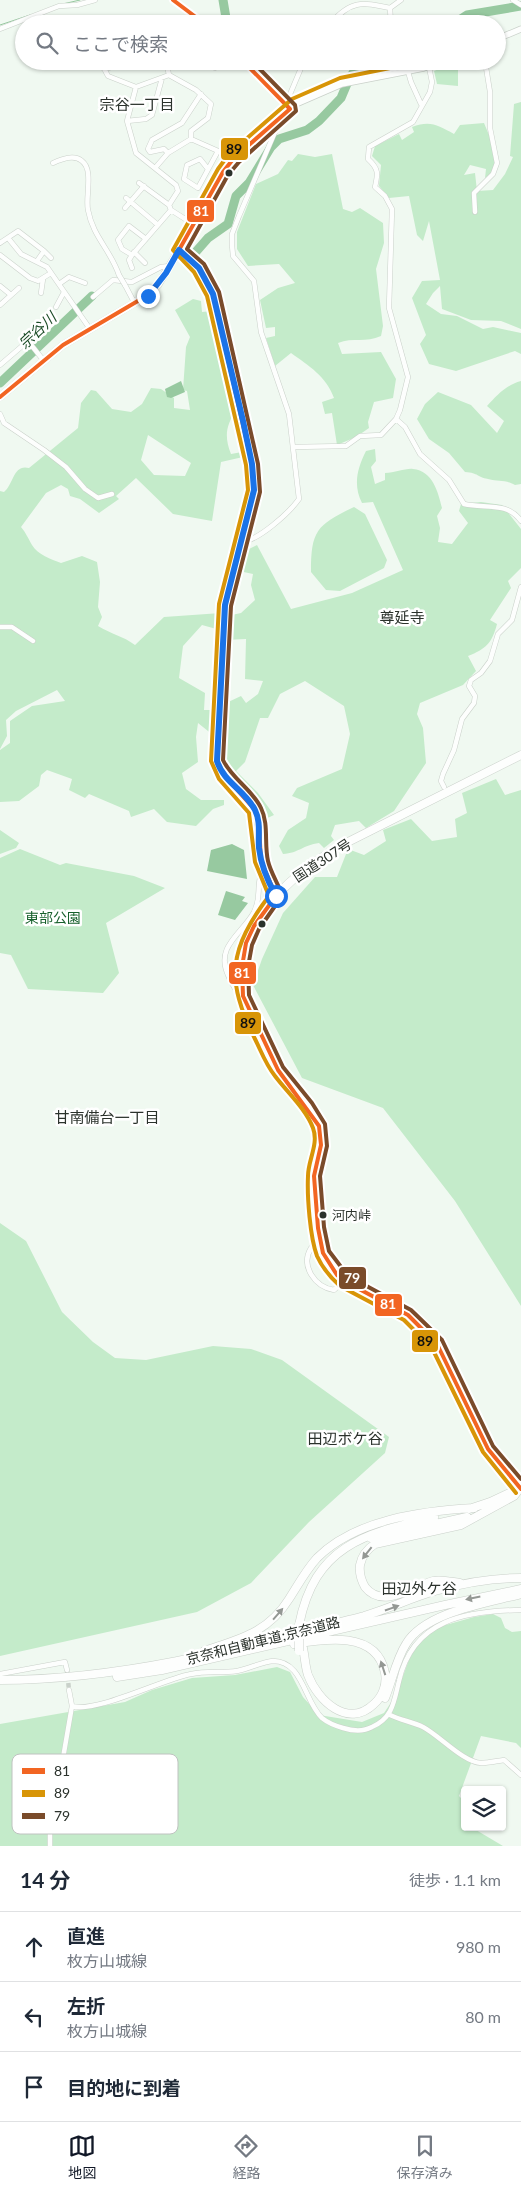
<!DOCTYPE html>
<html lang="ja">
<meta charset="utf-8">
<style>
body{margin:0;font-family:Lato,"Noto Sans JP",sans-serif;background:#f2f2f3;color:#1f2937}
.controls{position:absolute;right:15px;bottom:15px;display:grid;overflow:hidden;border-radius:5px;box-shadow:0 1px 4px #0004}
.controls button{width:45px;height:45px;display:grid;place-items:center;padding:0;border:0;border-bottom:1px solid #e0e1e3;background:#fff;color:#1f2937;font:25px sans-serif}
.stop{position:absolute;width:15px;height:15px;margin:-11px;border:4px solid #1a73e8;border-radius:50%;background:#fff}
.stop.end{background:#1a73e8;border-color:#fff;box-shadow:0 1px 5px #0008}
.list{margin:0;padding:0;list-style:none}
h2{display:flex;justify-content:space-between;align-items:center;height:65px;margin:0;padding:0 20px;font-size:21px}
h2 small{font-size:16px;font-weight:400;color:#747a83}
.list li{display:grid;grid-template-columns:32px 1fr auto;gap:15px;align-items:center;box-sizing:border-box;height:70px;padding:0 20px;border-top:1px solid #e0e1e3}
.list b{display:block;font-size:19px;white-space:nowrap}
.list p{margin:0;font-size:16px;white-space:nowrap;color:#747a83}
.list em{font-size:16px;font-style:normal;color:#747a83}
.icon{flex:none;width:28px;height:28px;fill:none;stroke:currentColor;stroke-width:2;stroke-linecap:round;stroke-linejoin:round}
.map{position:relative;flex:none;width:521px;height:1846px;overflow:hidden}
.search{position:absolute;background:#fff;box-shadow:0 1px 4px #0004;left:15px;right:15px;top:15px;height:55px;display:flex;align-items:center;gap:12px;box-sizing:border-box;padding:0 18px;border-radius:28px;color:#747a83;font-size:19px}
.sheet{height:275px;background:#fff}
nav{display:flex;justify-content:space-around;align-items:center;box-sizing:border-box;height:70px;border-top:1px solid #e0e1e3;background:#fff;font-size:14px;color:#747a83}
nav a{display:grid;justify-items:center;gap:2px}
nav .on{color:#111827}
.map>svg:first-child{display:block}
</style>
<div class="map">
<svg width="521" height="1846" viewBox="0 0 521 1846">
<rect width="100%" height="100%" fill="#f0f9f1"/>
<path fill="#c4ebca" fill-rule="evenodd" d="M458 62V86L437 84 434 71Z
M521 102V329L501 321 471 320 442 309 440 286 433 293 426 304 441 314 457 316 483 329 493 327 521 333V354L515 351 456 371 429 364 420 344 426 335 412 298 422 281 440 280 429 221 423 241 417 235 409 196 389 198 379 186 381 165 372 156 375 146 399 134 402 140 414 132 412 127C430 120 438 125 454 134L460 125 484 123C491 141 506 164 485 178L486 169 470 165 464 175 475 173 477 191 493 190 505 174 513 157 510 156 514 104Z
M298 154 315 157 332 154 343 209 352 212 360 208 383 223 384 243 376 269 383 326 381 336C366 343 353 337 338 343L342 354 381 352 396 379 393 398 374 402 368 422 369 428 356 437 337 445 332 413 325 414 322 402 334 398C326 376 309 366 291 353L275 366 266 338 275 336V327L266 328 260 300 278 288 295 283 279 264 248 266 237 249V232L256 184 278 174 288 160 292 161Z
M193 299 201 301 202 312 212 311 226 361 236 410C226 426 224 436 231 454L242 452 243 457 221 462 212 521 173 514 136 478 116 496 119 499 99 513 80 499 70 496 68 489 61 485 46 493 21 527C26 533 28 538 32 545 38 555 51 559 61 563L82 556 97 562 100 582 98 607 102 617 98 626C111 634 123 636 135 645L164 617 221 613 220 630 202 625 183 646 179 678 205 693 204 710H216L213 735 198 723 196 737 198 762 182 773 186 789 201 800H224V805L213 809 196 826 167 822 154 809 131 817 129 811 89 794 85 798 69 790 72 779 47 770 41 775 39 786 19 801 0 802V750L10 743V721L32 706 65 701 57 690 16 711 6 720 7 736 0 749V491L4 492C14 484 13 464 29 468L78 428 81 403 91 390 96 391 112 409 131 412 142 404 151 388 161 389 174 398V408L190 410 187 391 183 390 186 347 190 337 175 310ZM148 435 191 463 185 476 154 475 141 460Z
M521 381V484L515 485C504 479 499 482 488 479 477 477 479 473 465 472L449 453 429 439 417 419 425 404 438 392 471 405 497 433 504 421 487 406C497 395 506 385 521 381Z
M375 449 376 461 371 467 375 484 385 480V473C395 473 406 468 413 469 433 471 438 492 442 508L437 516 440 528 438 542 452 544 468 523 459 511 461 504 481 502 502 505 521 529V568L508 581 511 588 490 620 497 624C492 643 486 649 468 656L476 671 463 685 420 703 417 714 423 728 426 763 394 811 366 828 359 821 335 825 331 836 334 840 324 848 319 843C303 845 299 853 283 854L279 846 288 830 306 818 309 803 292 796 297 788 342 769 350 734 344 706 305 681 280 694 268 718H260L245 762 236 771 258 793 274 815 261 821 254 798 226 769 224 753V704L241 696 246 703 258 694 263 681 245 679 246 639 225 640 227 616 241 613 255 600 251 585 253 574 239 571 243 552 257 545 291 609 352 593 403 570 373 502 362 503C353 485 357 469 366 451Z
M354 507 365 514 387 560 384 568 340 591 326 590 311 572C311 530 317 525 354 507Z
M496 779 505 795 521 790V1306L455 1201 383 1108 302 1078 253 985 262 959 283 913 315 877H337L348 849 364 855 386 841 383 830 411 819 432 841 457 837 455 819 467 813 462 793Z
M0 830 19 843 16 848 0 854Z
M20 849 60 865 66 863 134 876 165 888 106 923 119 973 103 993 28 989 11 955 0 953V858Z
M0 1223 26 1241 62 1312 93 1342 115 1358 146 1360 213 1346 251 1349 282 1360 389 1437 385 1453 309 1522 251 1583 197 1612 0 1656Z
M493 1614 501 1618 505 1628 512 1632 521 1631V1748L516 1743 481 1736 459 1796 465 1802V1827H471L503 1846H0V1724L125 1702 152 1690 192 1678 235 1675 277 1667 290 1672 303 1697 319 1715 362 1722 384 1713 396 1695 410 1657 420 1642 435 1628 474 1617Z"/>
<path fill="#97c9a0" d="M181 381 185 392 171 398 167 397 165 389Z
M232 844 244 850 247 879 207 871 211 850Z
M226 891 245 897 242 901 248 903 235 920 218 915Z"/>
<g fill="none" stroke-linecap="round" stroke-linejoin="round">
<path stroke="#97c9a0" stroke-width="1" d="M54 6 80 0
M0 25 30 15"/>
<path stroke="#97c9a0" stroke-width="9" d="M223 0 227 24
M453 24 467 15 521 6
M194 254 208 238 228 224 236 196 249 183 271 147 279 139 307 130 319 121 341 98 349 79 361 61
M0 383 92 296"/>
<path stroke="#c9d1ca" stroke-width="4.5" stroke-dasharray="4.5 2" stroke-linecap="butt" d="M67 1670 69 1690"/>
<g stroke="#cad1ca" stroke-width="5.5">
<path id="minor" d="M513 0 521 5
M390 8 391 24
M330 24C351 0 361 2 390 8L401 0
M0 29 59 6 77 5 95 0
M100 61 108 76 136 87 169 75 166 61
M212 61 215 68
M405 61 411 82 421 104
M104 69 134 61
M169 75 196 90 211 104 208 118 191 131V139
M136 87 127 121 136 153 176 185 178 191 169 205 171 210 193 224
M290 109 288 99 304 61
M127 121 146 119 152 115 162 78
M168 153 164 149 150 152 148 149 152 140 182 123 201 94
M53 163C62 159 74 154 82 161 94 170 85 197 88 210 93 237 110 249 119 275
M155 168 168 153 191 139 234 158
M208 169 200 159 187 165 184 179 198 188 218 151
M139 183 169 205
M126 198 158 225
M125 208 144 186
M475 212 474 193 493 174 497 163 490 128V92L485 61
M8 238 21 254 47 267 90 329
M146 239 129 226 118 240 122 249 132 255 171 210
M0 243 18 231 44 251 37 261
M44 251 51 258
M134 252 145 263
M0 255 30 278 38 281 51 273
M132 268 129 260 132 255
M59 284 69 277 85 283
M125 285 135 304
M0 286 11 295
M41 293 43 279
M93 297 113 280 132 282 161 267 170 266
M0 305 19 288
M56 307 64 292
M0 365 28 341 44 361
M0 414 4 423 44 450 66 467 85 489 98 498 112 494
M396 419 405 427 420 454 449 480 464 504C484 509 507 501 521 521
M293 447 346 446 360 436 381 435 396 419 400 410 408 377 389 308 392 209 385 196 375 187C378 174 379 169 368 159L369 147 413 122 430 92 432 82 429 67
M241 542C258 541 289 513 299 499L289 414 261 332 254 281 233 256 232 245V234L239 216 281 118
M0 627H12L33 641
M444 787 441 781 443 774 454 750 462 719 474 703 475 696 469 686 471 680 481 673 490 661 498 634 512 620 521 587
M243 996C235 991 231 983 228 975 215 946 242 934 254 912 261 898 257 890 260 878L265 875
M320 1246 311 1248C300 1266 315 1287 334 1290L344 1281
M0 1674 65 1662 67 1670
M72 1706C95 1714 163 1679 191 1674 206 1671 222 1673 237 1671 249 1669 261 1662 273 1661 303 1661 304 1701 322 1718 328 1723 336 1726 343 1728 353 1731 363 1732 372 1727 393 1718 394 1701 399 1681 413 1619 466 1611 521 1610
M390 1715C400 1720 413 1722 423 1727 440 1736 463 1762 481 1763 488 1763 497 1761 504 1760L521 1775
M50 1846V1811L62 1764 72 1706 69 1690"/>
</g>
<g stroke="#cad1ca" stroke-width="7">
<path id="tertiary" d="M173 0 205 24
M497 39 521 29
M243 61 290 109
M179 250 223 172 234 158 296 104 342 84 424 68 446 61"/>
</g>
<g stroke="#cad1ca" stroke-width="8">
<path id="primary" d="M0 397 63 345 148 295 158 285 179 250 199 268 213 294 243 421 252 464 254 491 225 605 217 761C224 783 245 790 255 810 261 822 258 835 259 848 261 866 266 880 276 896"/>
</g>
<g stroke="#cad1ca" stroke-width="9">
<path id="trunk" d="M521 755 336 848C241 908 213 970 278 1070 291 1089 316 1108 320 1132 322 1146 316 1159 314 1173 313 1184 316 1195 317 1206 320 1236 319 1261 344 1281L408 1315 437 1344 488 1449 521 1489"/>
</g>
<g stroke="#cad1ca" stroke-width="9">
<path id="motorway" d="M469 1509 490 1502 520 1488
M371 1538 467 1517
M460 1583C452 1582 441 1579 433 1581 413 1586 383 1610 365 1587 361 1580 359 1573 360 1565 362 1555 367 1549 375 1544L461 1525 514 1496 520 1488
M299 1625C315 1545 364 1534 434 1517
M294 1644C324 1639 377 1630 385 1673 387 1684 383 1696 374 1704 348 1729 318 1701 308 1675 305 1666 305 1657 303 1648
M204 1651C239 1639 268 1633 289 1599 298 1585 306 1570 317 1558 356 1519 422 1511 474 1508
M117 1677 162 1670 445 1605 521 1589
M0 1680C124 1680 245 1647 364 1616 388 1609 411 1598 435 1591 463 1583 493 1578 521 1578
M385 1698C392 1681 396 1660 406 1644 425 1612 487 1603 521 1594"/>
</g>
<use href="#minor" stroke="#fdfefd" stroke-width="4.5"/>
<use href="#tertiary" stroke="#fdfefd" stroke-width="5.5"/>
<use href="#primary" stroke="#fdfefd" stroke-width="7"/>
<use href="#trunk" stroke="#fdfefd" stroke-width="8"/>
<use href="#motorway" stroke="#fdfefd" stroke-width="8"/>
<g stroke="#cad1ca" stroke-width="5.5" stroke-linecap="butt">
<path id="minor-bridge" d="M119 275 125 285"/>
</g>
<g stroke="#cad1ca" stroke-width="9" stroke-linecap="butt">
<path id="motorway-bridge" d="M299 1651V1625"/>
</g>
<use href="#minor-bridge" stroke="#fdfefd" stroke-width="4.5"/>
<use href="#motorway-bridge" stroke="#fdfefd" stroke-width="8"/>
<g stroke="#fff" stroke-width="8">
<path id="bus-1" d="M173 0 205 24
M179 250 199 268 213 294 252 464 254 491 225 605 217 761 224 775 255 810 259 824 261 861 276 896 254 926 246 943 242 967 243 996 278 1070 319 1126 321 1145 314 1176 318 1228 323 1253 337 1275 344 1281 408 1315 437 1344 488 1449 521 1489
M0 397 63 345 148 295 166 273 223 172 234 158 290 109 243 61"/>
</g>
<g stroke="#fff" stroke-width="8">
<path id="bus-2" d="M425 61 340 78 292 99 229 154 218 169 173 250 194 272 207 296 246 465 248 490 219 604 211 761 219 779 249 813 255 862 269 896C229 949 225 979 255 1039 261 1051 266 1065 275 1076 287 1092 306 1109 313 1128 319 1144 308 1160 308 1176 307 1197 310 1237 317 1256 322 1267 331 1278 340 1286L404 1320 432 1348 483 1452 516 1493"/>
</g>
<g stroke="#fff" stroke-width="8">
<path id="bus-3" d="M252 61 295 105 296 111 239 162 228 175 187 249 204 264 219 292 258 464 260 492 231 606 223 760C232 779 252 789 261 808 269 824 264 844 268 861 271 874 279 884 282 896L259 929 252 945 248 967 249 995 283 1067 312 1103 325 1124 327 1146 320 1176 324 1227 329 1251 348 1276 411 1310 442 1340 493 1446 521 1479"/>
</g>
<use href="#bus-1" stroke="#f26522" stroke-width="4"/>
<use href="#bus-2" stroke="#d89507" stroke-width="4"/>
<use href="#bus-3" stroke="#7a4b2a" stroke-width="4"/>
</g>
<defs><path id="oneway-solid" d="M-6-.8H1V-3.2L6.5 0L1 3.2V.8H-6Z" transform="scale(1.25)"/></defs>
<g fill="#949894">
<use href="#oneway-solid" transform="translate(367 1553) rotate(128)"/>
<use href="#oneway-solid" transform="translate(473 1598) rotate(168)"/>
<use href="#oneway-solid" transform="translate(392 1608) rotate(-19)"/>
<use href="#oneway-solid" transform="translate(278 1614) rotate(-49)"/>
<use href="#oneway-solid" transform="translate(383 1668) rotate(-108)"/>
</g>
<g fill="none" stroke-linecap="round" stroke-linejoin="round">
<path stroke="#1a73e8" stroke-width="6" d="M148 296 166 273 179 250 199 268 213 294 243 421 252 464 254 490 225 605 217 761C224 783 245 790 255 810 261 822 258 835 259 848 261 866 267 880 276 896"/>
</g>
<g fill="#2b322c" stroke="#fff" stroke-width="2">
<circle cx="229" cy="173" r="4.5"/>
<circle cx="262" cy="924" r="4.5"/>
<circle cx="323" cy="1215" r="4.5"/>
</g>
<g text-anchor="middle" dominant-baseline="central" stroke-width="5" stroke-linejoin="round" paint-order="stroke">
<g font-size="13" fill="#2b322c" stroke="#fff" text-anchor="start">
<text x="332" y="1215">河内峠</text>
</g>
<g font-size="14" fill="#2b322c" stroke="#fff">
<text transform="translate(322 860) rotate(-33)">国道307号</text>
<text transform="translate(263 1640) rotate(-14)">京奈和自動車道;京奈道路</text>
</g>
<g font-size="14" fill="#17602c" stroke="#fff">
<text x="53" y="917">東部公園</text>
</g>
<g font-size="15" fill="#2b322c" stroke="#fff">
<text x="137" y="104">宗谷一丁目</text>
<text x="402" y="617">尊延寺</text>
<text x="107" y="1117">甘南備台一丁目</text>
<text x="345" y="1438">田辺ボケ谷</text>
<text x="419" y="1588">田辺外ケ谷</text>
</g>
<g font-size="15" font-style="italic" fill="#1b4c27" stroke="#fff">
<text transform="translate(37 330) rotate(-43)">宗谷川</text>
</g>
</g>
<rect x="12" y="1754" width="166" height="80" rx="8" fill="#fff" stroke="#bfc2c0" stroke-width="1"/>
<rect x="22" y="1768" width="23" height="6" fill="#f26522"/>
<rect x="22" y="1790" width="23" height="7" fill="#d89507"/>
<rect x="22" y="1813" width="23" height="6" fill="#7a4b2a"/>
<g font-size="14" fill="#2b322c">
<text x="54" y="1776">81</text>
<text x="54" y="1798">89</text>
<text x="54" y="1821">79</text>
</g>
<g stroke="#fff" stroke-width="2">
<rect x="220" y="137" width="29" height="24" rx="5" fill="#d89507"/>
<rect x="186" y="199" width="29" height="24" rx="5" fill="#f26522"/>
<rect x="228" y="961" width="29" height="24" rx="5" fill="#f26522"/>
<rect x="234" y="1011" width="28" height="24" rx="5" fill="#d89507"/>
<rect x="338" y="1266" width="29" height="24" rx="5" fill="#7a4b2a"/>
<rect x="374" y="1293" width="29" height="24" rx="5" fill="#f26522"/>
<rect x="411" y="1329" width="28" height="24" rx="5" fill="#d89507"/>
</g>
<g font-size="14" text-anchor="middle" font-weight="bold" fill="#fff">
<text x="201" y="216">81</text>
<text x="242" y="978">81</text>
<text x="352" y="1283">79</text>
<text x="388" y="1309">81</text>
</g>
<g font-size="14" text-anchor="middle" font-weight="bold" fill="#111">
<text x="234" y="154">89</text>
<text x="248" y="1028">89</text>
<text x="425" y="1346">89</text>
</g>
</svg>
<div class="controls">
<button><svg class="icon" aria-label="layers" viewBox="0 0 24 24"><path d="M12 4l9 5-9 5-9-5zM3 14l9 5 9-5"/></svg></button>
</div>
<div class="stop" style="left:276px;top:896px"></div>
<div class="stop end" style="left:148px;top:296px"></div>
<div class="search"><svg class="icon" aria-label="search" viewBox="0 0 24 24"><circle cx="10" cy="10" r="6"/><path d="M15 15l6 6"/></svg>ここで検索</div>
</div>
<section class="sheet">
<h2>14 分<small>徒歩 · 1.1 km</small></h2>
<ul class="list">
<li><svg class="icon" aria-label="ahead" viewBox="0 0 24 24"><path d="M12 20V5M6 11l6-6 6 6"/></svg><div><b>直進</b><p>枚方山城線</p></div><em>980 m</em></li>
<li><svg class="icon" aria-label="left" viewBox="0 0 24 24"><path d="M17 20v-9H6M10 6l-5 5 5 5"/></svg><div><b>左折</b><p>枚方山城線</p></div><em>80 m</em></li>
<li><svg class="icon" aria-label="arrive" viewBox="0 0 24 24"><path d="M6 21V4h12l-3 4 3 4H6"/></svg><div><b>目的地に到着</b></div></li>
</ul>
</section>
<nav>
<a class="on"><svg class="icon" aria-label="map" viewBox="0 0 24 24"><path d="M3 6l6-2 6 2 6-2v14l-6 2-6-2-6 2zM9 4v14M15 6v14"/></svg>地図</a>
<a><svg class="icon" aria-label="directions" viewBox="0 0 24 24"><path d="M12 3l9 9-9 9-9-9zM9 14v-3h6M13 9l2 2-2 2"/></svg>経路</a>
<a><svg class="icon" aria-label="saved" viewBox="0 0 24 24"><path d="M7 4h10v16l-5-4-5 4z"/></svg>保存済み</a>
</nav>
